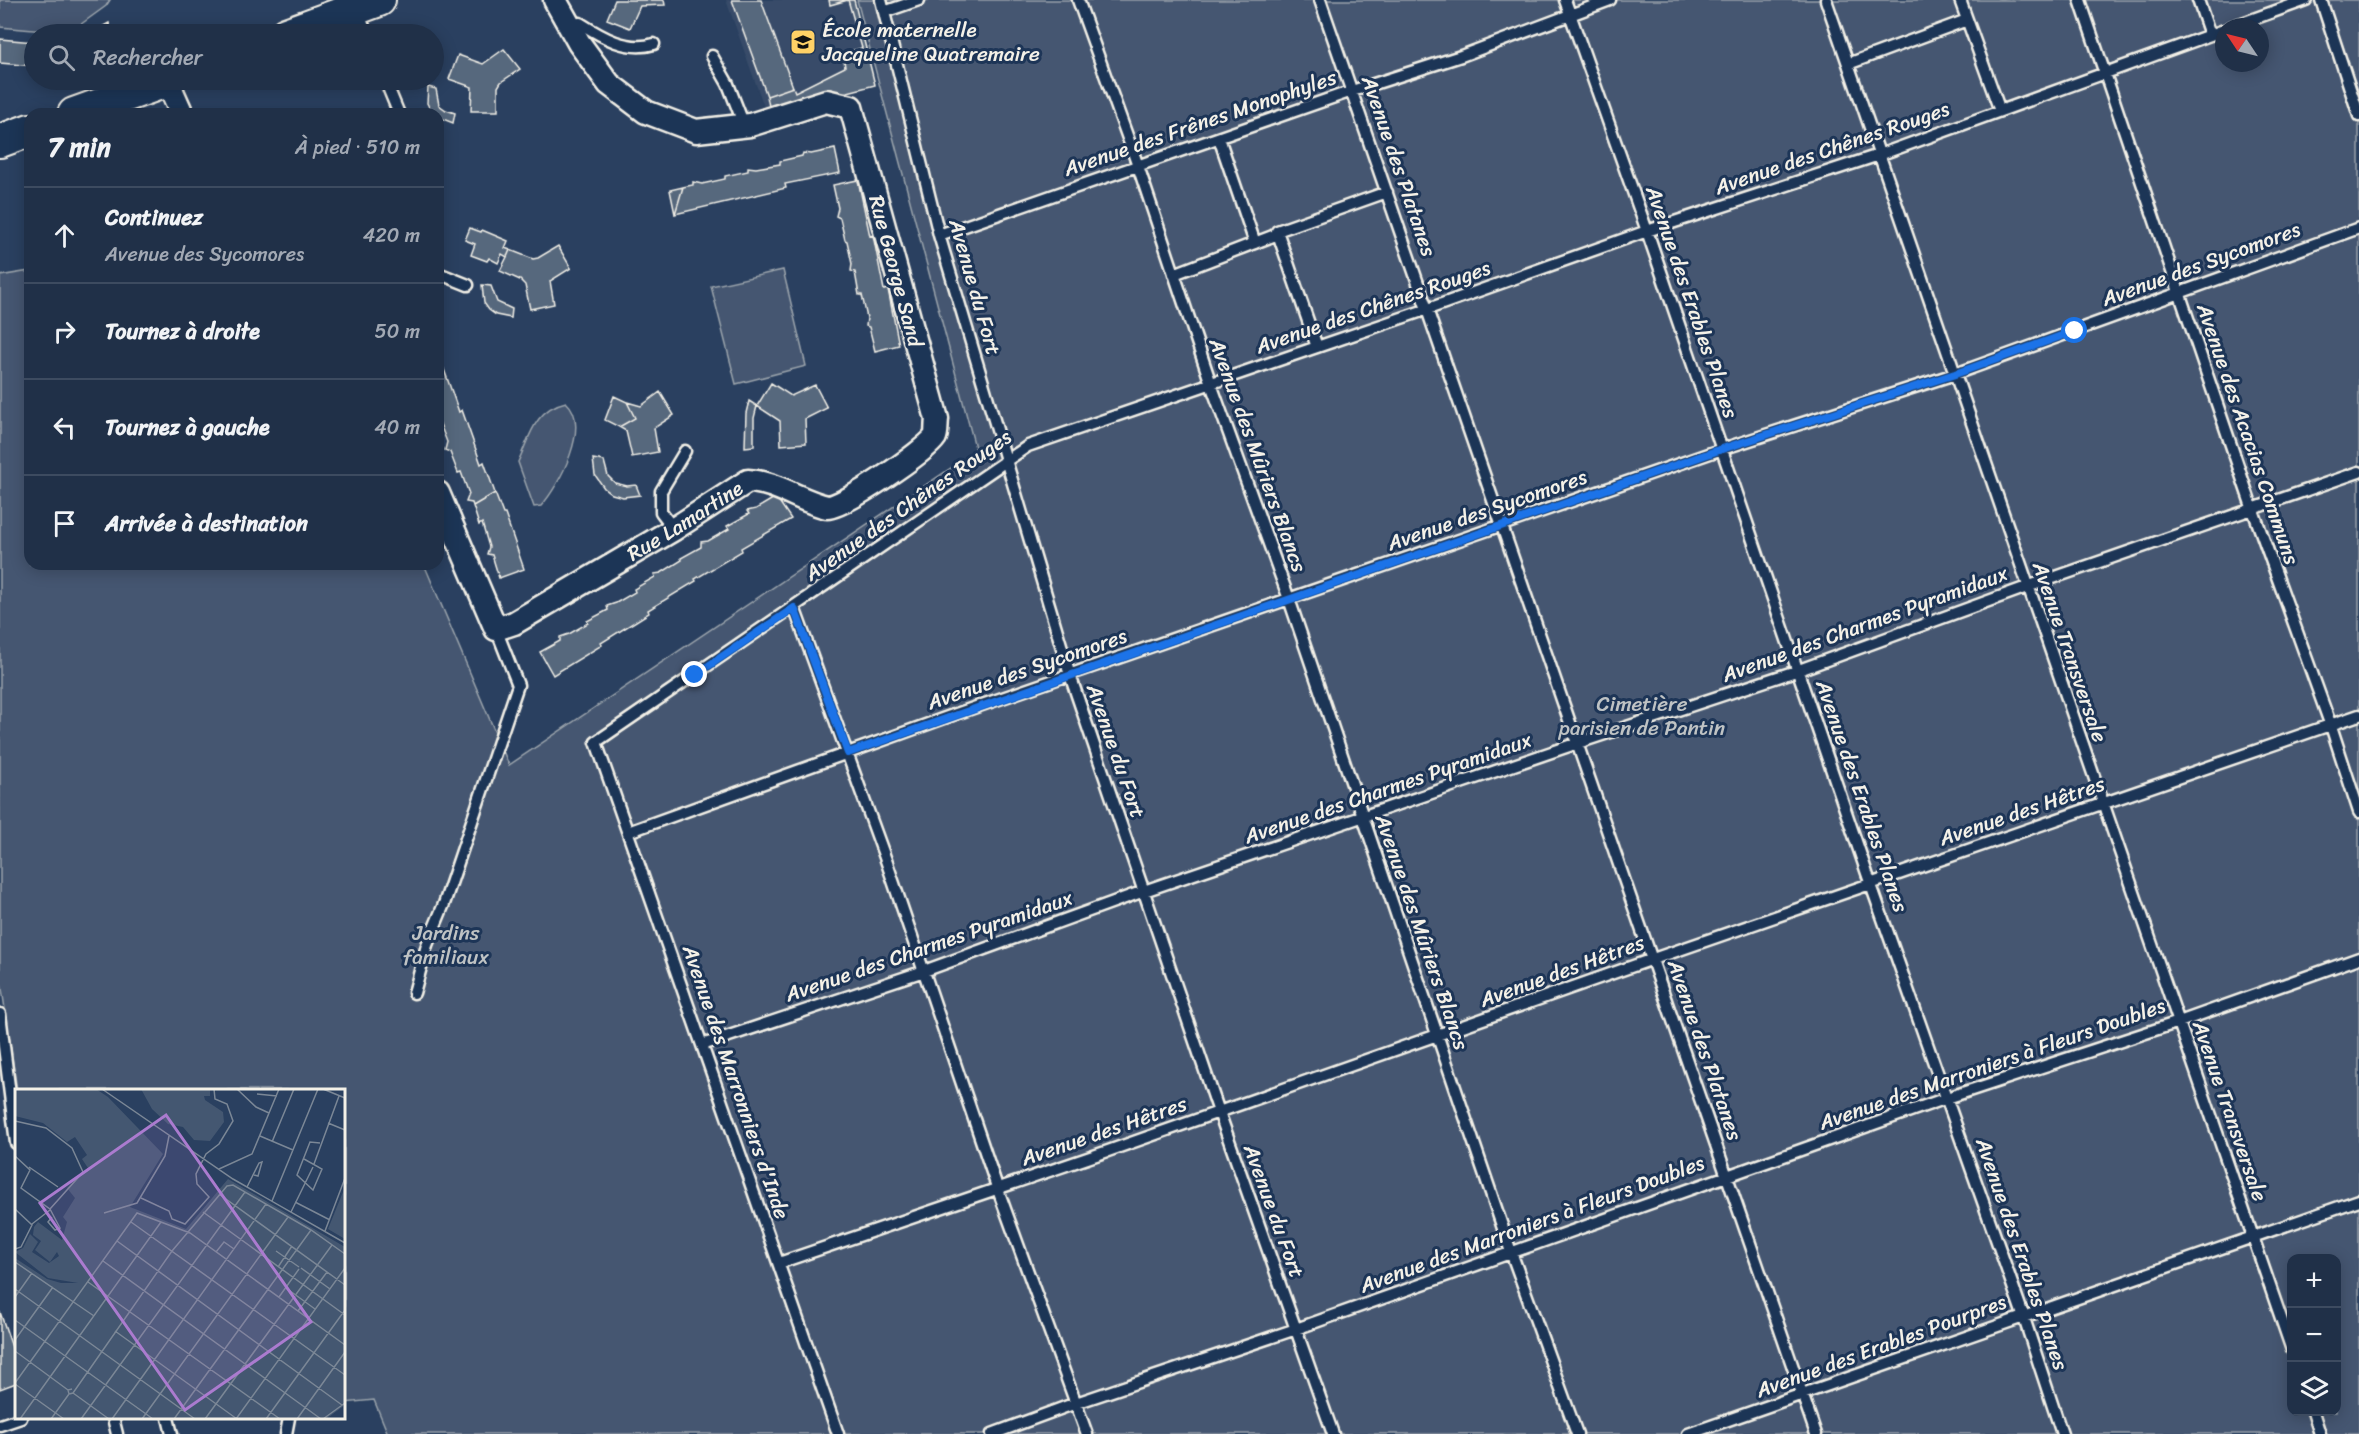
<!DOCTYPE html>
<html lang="fr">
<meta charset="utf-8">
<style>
body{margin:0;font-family:Sriracha,sans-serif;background:#28384f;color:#f1f3f6}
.controls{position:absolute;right:18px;bottom:18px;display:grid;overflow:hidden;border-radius:12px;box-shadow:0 3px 15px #0003}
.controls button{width:54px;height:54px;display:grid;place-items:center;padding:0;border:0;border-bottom:2px solid #3d4b60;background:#203048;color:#f1f3f6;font:30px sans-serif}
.compass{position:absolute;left:2215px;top:18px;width:54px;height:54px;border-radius:50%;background:#203048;box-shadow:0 3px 15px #0003;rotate:305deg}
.stop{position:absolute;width:18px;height:18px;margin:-14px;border:4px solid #1a73e8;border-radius:50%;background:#fff}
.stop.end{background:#1a73e8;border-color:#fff;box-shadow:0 2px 6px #0008}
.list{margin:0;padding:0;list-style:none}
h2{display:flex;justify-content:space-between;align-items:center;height:78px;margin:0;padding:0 24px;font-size:26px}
h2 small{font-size:20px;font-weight:400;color:#a2a9b4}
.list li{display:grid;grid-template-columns:39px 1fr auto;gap:18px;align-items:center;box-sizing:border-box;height:96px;padding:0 24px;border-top:2px solid #3d4b60}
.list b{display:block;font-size:22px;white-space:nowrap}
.list p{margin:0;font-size:20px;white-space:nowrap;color:#a2a9b4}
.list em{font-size:20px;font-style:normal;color:#a2a9b4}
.icon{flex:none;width:33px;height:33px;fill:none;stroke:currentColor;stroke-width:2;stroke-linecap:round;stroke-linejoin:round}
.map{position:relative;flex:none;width:2359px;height:1434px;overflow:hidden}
.search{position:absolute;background:#203048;box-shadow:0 3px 15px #0003;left:24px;top:24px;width:420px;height:66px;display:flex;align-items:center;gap:15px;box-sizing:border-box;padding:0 21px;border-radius:33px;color:#a2a9b4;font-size:22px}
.panel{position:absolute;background:#203048;box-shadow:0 3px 15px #0003;left:24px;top:108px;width:420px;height:462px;border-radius:18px}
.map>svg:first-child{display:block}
</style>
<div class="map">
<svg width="2359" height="1434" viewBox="0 0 2359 1434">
<rect width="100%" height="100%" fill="#2a4060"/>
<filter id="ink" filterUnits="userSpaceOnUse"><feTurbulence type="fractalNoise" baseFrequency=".0167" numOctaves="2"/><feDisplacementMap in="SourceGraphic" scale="12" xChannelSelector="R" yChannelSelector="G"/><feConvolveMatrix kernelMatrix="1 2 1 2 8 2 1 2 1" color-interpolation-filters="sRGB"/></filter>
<g filter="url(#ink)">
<path fill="#374c69" d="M726 0H854L877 84 767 115Z"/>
<path fill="#445771" stroke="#9ca4ac" stroke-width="1.5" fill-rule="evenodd" d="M0 0H110L106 6 77 27 45 31 0 27Z
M857 0H2359V1434H388L374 1400 344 1403V1090H17L0 975V276L30 271V564H424L509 765 976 451ZM2224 27H2260V63H2224ZM2292 1258H2336V1412H2292Z
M783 270 806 366 736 384 711 286Z
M566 402C592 425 559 486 541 506L534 507 518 462C530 436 535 409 566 402Z"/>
<path fill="#56677d" stroke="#f4f1e8" stroke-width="1.5" d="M615 0H664L665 5 640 6 630 28 607 19Z
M732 0H761L793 87 767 96Z
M829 0H854L875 85 770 112 767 96 793 87 795 92 845 67 843 53 862 48 848 0 830 5Z
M109 23 112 34H89L93 32Z
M0 39 34 42V66L0 63Z
M504 49 520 69 501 82 498 87V111H471L472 87 449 79 458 55 483 64Z
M428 87 436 89 439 105 446 110 455 113 453 123 438 117V114L431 111 427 103Z
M835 149 840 173 785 184 786 188 675 214 683 187 693 185V182L702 184 725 179V176L748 171V167L756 168 780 164V161L802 156 803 153 811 154Z
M858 180 870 236 873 235 884 290 888 289 899 345 875 351 869 327 866 326 867 318 862 295H859L855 272 851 271 852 264 847 241 845 240 840 218 836 216 838 208 833 185Z
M683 187 675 214 670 190Z
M470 228 481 232 482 230 508 241 505 248 510 250 507 257 502 254 498 263 489 258 487 261 471 255 475 244 465 240Z
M558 246 571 268 550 281 554 304 530 309 525 285 520 280 500 271 507 257 510 250 533 259 538 258Z
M482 285 491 286 497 302 512 309 511 318 496 315 489 310 484 303Z
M440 358 459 412 462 410 481 464 484 462 495 493 473 506 472 503 466 502 469 494 461 472 458 473 450 452 445 450 447 442 438 419V359Z
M771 383 791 396 815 385 827 408 805 419 806 443 781 445 780 421 757 406Z
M660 392 674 415 654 428 658 452 632 457 626 431 619 427 635 418 627 402 641 406Z
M614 396 627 402 635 418 619 427 605 420Z
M749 401 757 406 754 418V446L745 447 746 413Z
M593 459 604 461 608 476 615 483 627 486 636 485 640 495 623 497 612 494 604 488 595 475Z
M495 493 503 514H505L524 569 499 578 492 555 487 554 489 547 482 523 479 525 473 506Z
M776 497 791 519 741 548 742 551 695 579 696 581 648 610 649 613 601 643 602 645 553 675 540 652 560 641V637L569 634 588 623 587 621 608 610 607 606 616 603 635 592 634 589 655 577 654 574 661 573 682 560 681 558 701 547V542L708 541 729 529 727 526 749 514 747 511 756 509Z
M0 1312 16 1359V1383L0 1389Z"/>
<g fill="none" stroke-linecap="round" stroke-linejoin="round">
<g stroke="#f4f1e8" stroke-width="15">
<path id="service" d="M881 0 939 235 1070 675 1219 1112 1333 1434
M1078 0 1138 166 1211 384 1289 599 1511 1252 1577 1434
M1320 0 1816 1434
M1565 0 1647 231 1871 885 2023 1315 2062 1434
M1826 0 2292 1350
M1960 0 2000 111
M2080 0 2253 510 2331 726 2359 812
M2198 0 2210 35
M2321 0 2359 116
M357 10 367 34
M884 12 919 0
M569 25 580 23C602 37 627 52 654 44
M2231 27 2306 0
M712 56 728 84 744 125
M1848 64 1967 20
M385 80 399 114
M1219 138 1255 243
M939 235 1352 91 1461 56 1610 0
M438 273 468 285
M1174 274 1278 234
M1317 347 1277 231 1387 192
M674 529 661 512V491L685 451
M794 607 887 863 997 1187 1087 1434
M628 832 956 714 1722 449 1955 374 2359 228
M414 993 427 945 444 904 518 685 496 629
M0 1014 16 1143
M702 1045 924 971 1144 891 1578 743 1799 670 2027 587 2359 472
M779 1263 1108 1151 1653 959 2359 715
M2313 1412 2320 1434
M113 1418 117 1434
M168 1418 172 1434
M0 1425 21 1418
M286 1434 289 1418
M838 1434 596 742 1028 446 1428 309 1647 231 1879 155 2224 30
M992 1434 1076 1403 1296 1329 1947 1098 2179 1022 2359 958
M1688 1434 2359 1200"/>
</g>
<g stroke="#f4f1e8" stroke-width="27">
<g id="minor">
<path d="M167 80 182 114"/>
<path id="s1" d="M438 493 496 629 514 623 674 529 748 481C777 482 800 501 827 507 841 509 926 451 935 437 937 433 936 425 937 419L851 107 826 101 750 125 696 131 646 112 609 84 579 43 555 0"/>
</g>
</g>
<g stroke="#f4f1e8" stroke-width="36">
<path id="secondary" d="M286 34 379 0
M74 114 169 80
M0 141 30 130"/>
</g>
<use href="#service" stroke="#1d3557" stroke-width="10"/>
<use href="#minor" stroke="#1d3557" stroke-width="22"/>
<use href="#secondary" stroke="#1d3557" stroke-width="32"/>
</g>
</g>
<g fill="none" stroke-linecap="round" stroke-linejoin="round" filter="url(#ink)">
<path stroke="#1a73e8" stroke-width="8" d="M695 675 794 608 848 753 1722 449 1955 374 2075 331"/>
</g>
<defs>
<g id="school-square" transform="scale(1.35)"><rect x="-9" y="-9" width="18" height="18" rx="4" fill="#ffd166" stroke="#1d3557"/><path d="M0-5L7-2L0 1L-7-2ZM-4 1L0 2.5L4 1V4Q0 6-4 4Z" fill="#111"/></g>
</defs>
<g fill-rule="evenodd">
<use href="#school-square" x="803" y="42"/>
</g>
<g text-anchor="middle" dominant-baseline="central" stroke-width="6" stroke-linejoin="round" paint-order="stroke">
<g font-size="21" fill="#f4f1e8" stroke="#1d3557" text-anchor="start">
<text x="822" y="30">École maternelle<tspan x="822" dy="24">Jacqueline Quatremaire</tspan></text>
</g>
<g font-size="21" fill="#f4f1e8" stroke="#1d3557">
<text transform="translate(1200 123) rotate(-19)">Avenue des Frênes Monophyles</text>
<text transform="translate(1832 148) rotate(-19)">Avenue des Chênes Rouges</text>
<text transform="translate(1399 166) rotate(71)">Avenue des Platanes</text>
<text transform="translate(2201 264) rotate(-20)">Avenue des Sycomores</text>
<text transform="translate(896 271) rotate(75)">Rue George Sand</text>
<text transform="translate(975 287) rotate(74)">Avenue du Fort</text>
<text transform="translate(1692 302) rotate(71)">Avenue des Erables Planes</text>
<text transform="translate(1373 307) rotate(-19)">Avenue des Chênes Rouges</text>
<text transform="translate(2248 434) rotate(71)">Avenue des Acacias Communs</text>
<text transform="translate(1258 455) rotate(70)">Avenue des Mûriers Blancs</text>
<text transform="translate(908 505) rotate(-35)">Avenue des Chênes Rouges</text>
<text transform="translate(1487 510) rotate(-19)">Avenue des Sycomores</text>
<text stroke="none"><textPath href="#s1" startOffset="366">Rue Lamartine</textPath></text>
<text transform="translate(1865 624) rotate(-20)">Avenue des Charmes Pyramidaux</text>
<text transform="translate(2070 652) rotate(71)">Avenue Transversale</text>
<text transform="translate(1027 669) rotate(-19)">Avenue des Sycomores</text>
<text transform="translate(1116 751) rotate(71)">Avenue du Fort</text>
<text transform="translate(1388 788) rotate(-19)">Avenue des Charmes Pyramidaux</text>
<text transform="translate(1862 796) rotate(71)">Avenue des Erables Planes</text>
<text transform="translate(2022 811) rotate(-19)">Avenue des Hêtres</text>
<text transform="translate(1422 932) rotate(71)">Avenue des Mûriers Blancs</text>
<text transform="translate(929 946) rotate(-19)">Avenue des Charmes Pyramidaux</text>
<text transform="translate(1562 971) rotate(-20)">Avenue des Hêtres</text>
<text transform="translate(1705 1050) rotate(71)">Avenue des Platanes</text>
<text transform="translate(1992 1064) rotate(-19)">Avenue des Marroniers à Fleurs Doubles</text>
<text transform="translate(736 1082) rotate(71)">Avenue des Marronniers d'Inde</text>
<text transform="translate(2230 1111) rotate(71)">Avenue Transversale</text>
<text transform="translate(1104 1131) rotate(-19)">Avenue des Hêtres</text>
<text transform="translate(1274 1211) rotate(70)">Avenue du Fort</text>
<text transform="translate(1532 1224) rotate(-20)">Avenue des Marroniers à Fleurs Doubles</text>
<text transform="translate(2022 1254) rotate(71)">Avenue des Erables Planes</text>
<text transform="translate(1881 1346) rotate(-20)">Avenue des Erables Pourpres</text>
</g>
<g font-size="21" fill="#bfc3c4" stroke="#1d3557">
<text x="1642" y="704">Cimetière<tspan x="1642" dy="24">parisien de Pantin</tspan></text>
<text x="446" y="933">Jardins<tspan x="446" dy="24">familiaux</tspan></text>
</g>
</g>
<g transform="translate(15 1089)">
<rect width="330" height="330" fill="#2a4060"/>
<path d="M0 0H81L93 8 148 65 115 118 171 140 213 90 330 158V316L311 330H0V169L32 190 46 194H63L33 189 0 163 8 159 15 145 23 153 17 163 34 174 44 167 42 163 35 173 20 161 26 152 18 146 19 138 23 133 47 151 52 133 48 128 60 109 52 99 73 79 67 70 72 66 60 48 52 53 28 34 0 27ZM126 0H195V7H189L190 11 208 23 209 33 195 52 179 51 168 38 153 35 137 20ZM330 98V150L313 140Z" fill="#445771"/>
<path fill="none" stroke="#7b8796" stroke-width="1.5" d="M87 0 218 90 330 154M222 0 241 18 254 24M308 0 330 9M242 5 262 7M0 32 31 39 57 59 68 83 35 120 6 99 15 81 0 67M313 34 330 41M245 47 278 61M257 53 279 0M289 70 307 80 298 101 282 86 295 53 305 54M299 75 324 7M14 78 43 98M204 80 237 65 264 0M232 98 244 74 247 73 243 87 239 86M204 105 330 196M126 109 154 122 157 130 170 135 194 108 182 95 181 85 191 65 204 55 218 32 212 15 200 10 199 0M257 112 303 0M280 113 315 131M0 120 17 136 6 158 0 160M35 120 45 139 40 141 33 133 37 128M188 123 330 226M276 123 298 78M89 124 122 114 150 67 154 47M116 133 330 286M17 135 35 121M310 142 330 89M102 152 327 316M261 162 284 178M201 163 209 153 219 160M88 172 306 330M0 173 79 227M263 178 277 157M286 179 315 200M73 193 265 330M271 199 300 220M0 200 180 330M0 208 17 184M264 208 284 180M283 222 312 183M0 231 138 330M100 242 222 330M0 251 38 198M0 262 53 301M0 294 122 124 175 144 330 256M0 295 49 330M57 300 53 301 54 305 58 304 157 162 212 97 218 96 296 141 330 165M58 304 94 330M5 330 146 133M36 330 54 305M66 330 230 103M97 330 251 115M127 330 273 128M159 330 296 141M190 330 317 156M221 330 330 179M251 330 330 221M282 330 330 263M308 330 330 314"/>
<path fill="#ab7bcf" fill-opacity="0.15" stroke="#ab7bcf" stroke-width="3" d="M151 26 296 233 170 321 25 114Z"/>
<rect width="330" height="330" fill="none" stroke="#f4f1e8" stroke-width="3"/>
</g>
</svg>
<div class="controls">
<button>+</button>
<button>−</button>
<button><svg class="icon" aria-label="layers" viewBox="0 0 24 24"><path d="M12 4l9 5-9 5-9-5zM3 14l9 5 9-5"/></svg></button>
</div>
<svg class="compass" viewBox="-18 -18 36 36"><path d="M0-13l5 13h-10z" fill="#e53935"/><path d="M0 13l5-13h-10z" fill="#a2a9b4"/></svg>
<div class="stop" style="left:2075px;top:331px"></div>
<div class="stop end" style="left:695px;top:675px"></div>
<div class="search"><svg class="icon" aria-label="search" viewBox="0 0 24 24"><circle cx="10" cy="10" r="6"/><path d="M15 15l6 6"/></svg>Rechercher</div>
<section class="panel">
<h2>7 min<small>À pied · 510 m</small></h2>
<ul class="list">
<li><svg class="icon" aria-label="ahead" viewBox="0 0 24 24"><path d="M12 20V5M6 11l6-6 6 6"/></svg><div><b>Continuez</b><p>Avenue des Sycomores</p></div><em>420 m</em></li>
<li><svg class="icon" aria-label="right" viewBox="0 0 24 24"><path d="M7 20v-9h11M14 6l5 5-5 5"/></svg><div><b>Tournez à droite</b></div><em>50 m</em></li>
<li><svg class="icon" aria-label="left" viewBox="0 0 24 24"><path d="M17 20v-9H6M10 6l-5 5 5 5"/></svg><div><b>Tournez à gauche</b></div><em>40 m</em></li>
<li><svg class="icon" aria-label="arrive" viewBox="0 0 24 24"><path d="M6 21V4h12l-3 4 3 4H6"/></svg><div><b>Arrivée à destination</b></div></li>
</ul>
</section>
</div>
